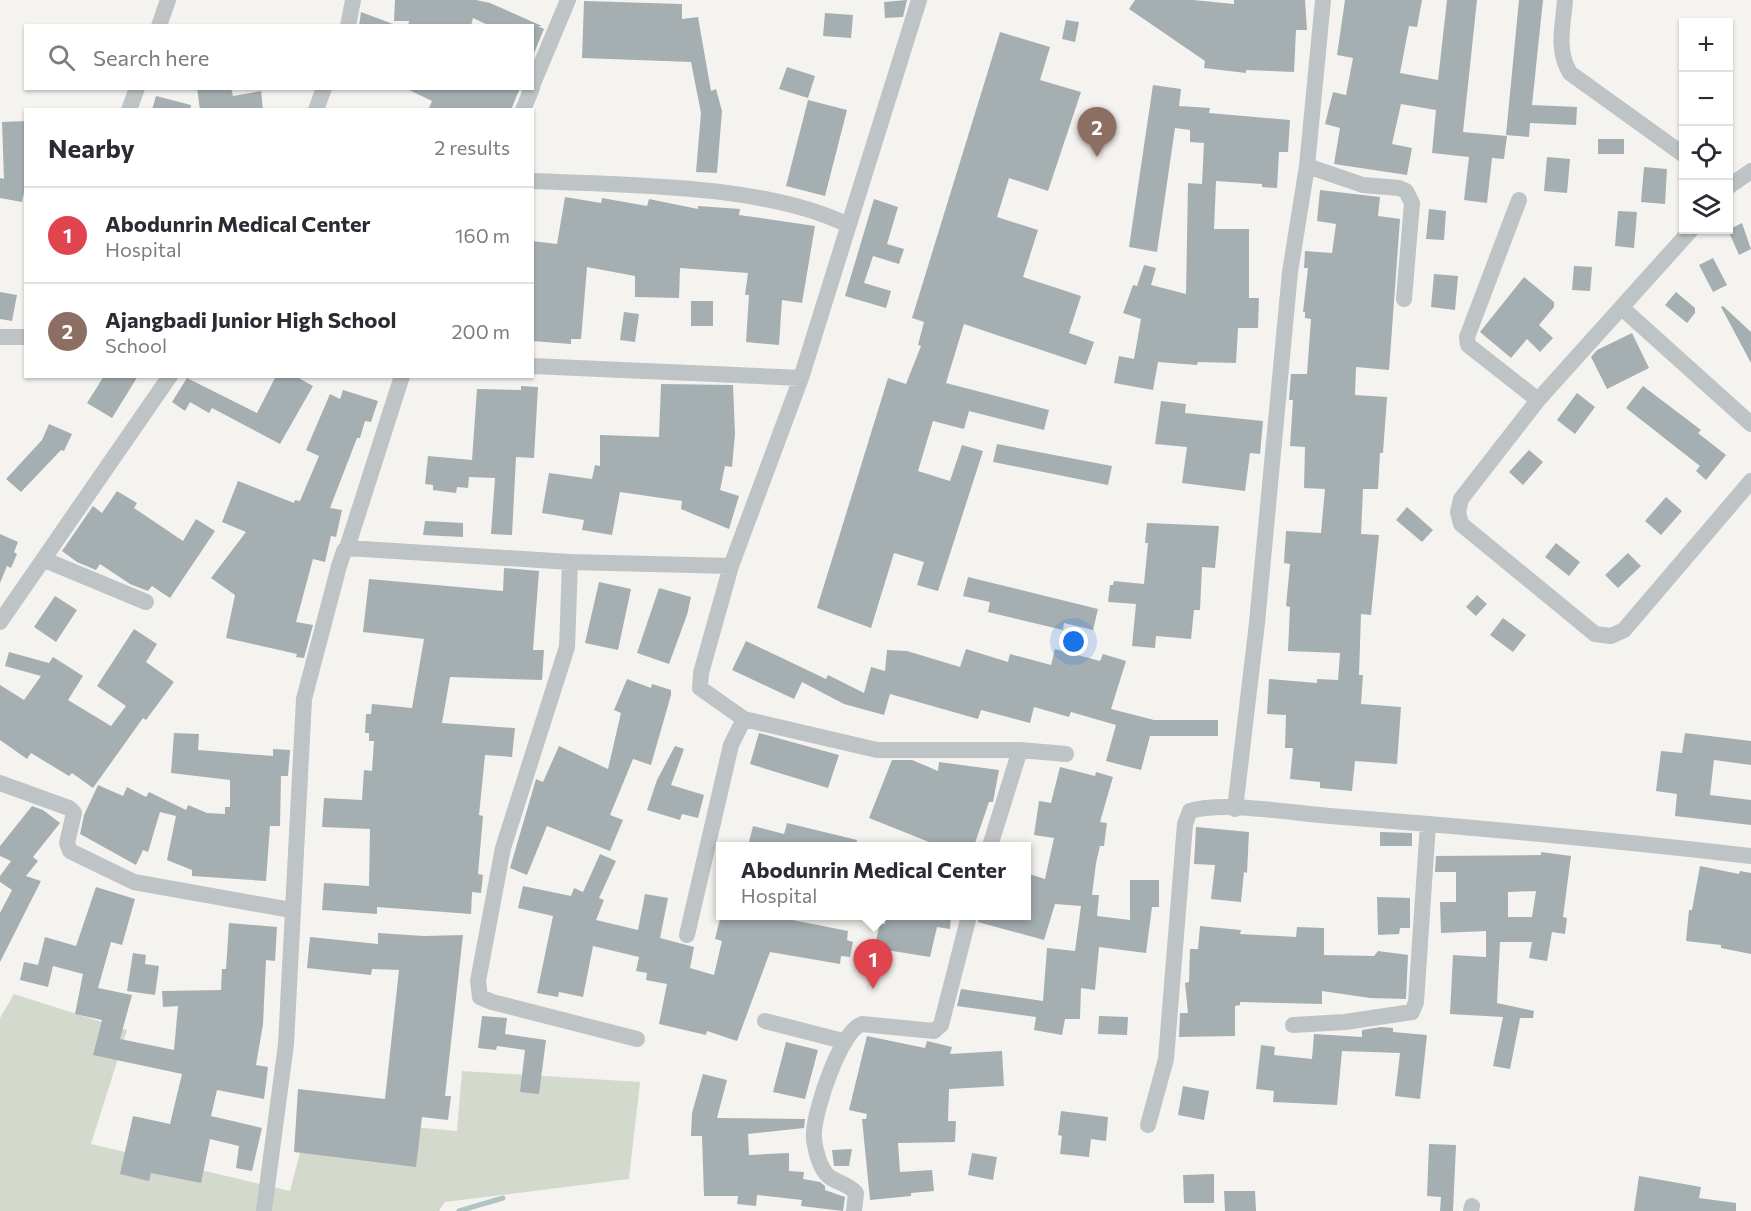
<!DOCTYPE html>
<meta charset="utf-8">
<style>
body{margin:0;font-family:Commissioner,sans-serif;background:#f7f7f7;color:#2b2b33}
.controls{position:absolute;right:18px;top:18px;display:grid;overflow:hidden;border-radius:0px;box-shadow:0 2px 4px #0004}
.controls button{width:54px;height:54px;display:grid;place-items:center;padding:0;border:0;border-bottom:2px solid #e1e1e2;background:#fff;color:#2b2b33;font:30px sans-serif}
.you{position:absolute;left:1074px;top:642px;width:21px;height:21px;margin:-15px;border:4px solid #fff;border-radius:50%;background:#1a73e8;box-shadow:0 0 0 9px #1a73e833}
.badge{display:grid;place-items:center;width:39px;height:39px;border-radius:50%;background:#e7261c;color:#fff;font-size:20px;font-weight:700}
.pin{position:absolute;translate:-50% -50px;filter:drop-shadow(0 2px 3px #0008)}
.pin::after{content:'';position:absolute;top:32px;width:21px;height:18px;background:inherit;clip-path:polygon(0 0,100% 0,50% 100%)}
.popup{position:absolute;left:716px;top:842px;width:315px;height:78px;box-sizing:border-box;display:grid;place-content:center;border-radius:0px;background:#fff;filter:drop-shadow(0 2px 4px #0005);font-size:20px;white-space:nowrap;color:#7c7c81}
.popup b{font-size:22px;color:#2b2b33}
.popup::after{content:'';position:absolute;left:50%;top:100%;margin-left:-12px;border:12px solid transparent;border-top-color:#fff}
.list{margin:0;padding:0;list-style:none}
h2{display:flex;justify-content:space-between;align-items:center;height:78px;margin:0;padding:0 24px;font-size:26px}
h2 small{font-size:20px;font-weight:400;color:#7c7c81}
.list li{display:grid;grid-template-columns:39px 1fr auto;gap:18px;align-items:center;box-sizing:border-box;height:96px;padding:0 24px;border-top:2px solid #e1e1e2}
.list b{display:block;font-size:22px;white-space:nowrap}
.list p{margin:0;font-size:20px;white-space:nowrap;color:#7c7c81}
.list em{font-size:20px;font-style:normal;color:#7c7c81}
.icon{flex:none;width:33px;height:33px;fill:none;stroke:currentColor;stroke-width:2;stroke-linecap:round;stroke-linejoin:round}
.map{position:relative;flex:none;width:1751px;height:1211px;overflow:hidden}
.search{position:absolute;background:#fff;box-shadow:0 2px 4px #0004;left:24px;top:24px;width:510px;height:66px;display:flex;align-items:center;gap:15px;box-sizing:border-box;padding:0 21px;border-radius:0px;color:#7c7c81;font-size:22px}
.panel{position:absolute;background:#fff;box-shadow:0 2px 4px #0004;left:24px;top:108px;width:510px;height:270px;border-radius:0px}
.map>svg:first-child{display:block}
</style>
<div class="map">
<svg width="1751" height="1211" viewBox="0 0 1751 1211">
<rect width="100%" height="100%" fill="#f4f3ef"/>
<path fill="#d4d9ce" d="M14 994 127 1030 91 1144 290 1191 309 1118 457 1131 462 1071 640 1082 629 1179 445 1202 439 1211H0V1018Z"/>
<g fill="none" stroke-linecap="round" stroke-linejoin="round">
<path stroke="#b2c3c4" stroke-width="5" d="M459 1211 503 1198"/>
</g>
<path fill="#a5afb2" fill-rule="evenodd" d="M395 0H476L490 3 542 26H538L544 29 532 58V26H490L473 18 471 26H408L409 21H394Z
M907 0 903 17 885 18 884 2Z
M1135 0H1193L1234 4V0H1305L1307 30H1296L1294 72 1246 70V73L1204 68 1205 61 1129 9Z
M1345 0H1422L1417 27 1409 26 1400 73 1438 80 1447 0H1477L1463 132 1507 136 1504 159 1492 158 1487 203 1464 200 1469 157 1432 153 1436 110 1401 104 1392 144 1412 148 1407 175 1334 164 1340 128 1325 124 1333 92 1346 95 1353 58 1337 55Z
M1519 0H1543L1532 105 1577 107 1576 125 1530 123 1529 137 1506 135Z
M584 1 682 4V19L698 17 711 91 716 89 722 111 717 173 696 172 701 113 691 62 582 58Z
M361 12 393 24V26H359Z
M825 13 853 15 851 38 823 36Z
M1066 20 1079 22 1075 42 1062 39Z
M1000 32 1050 47 1040 80 1081 92 1048 191 1009 178 997 217 1038 230 1023 277 1081 296 1069 333 1094 342 1086 365 964 324 946 383 1049 410 1044 430 969 411 964 429 933 421 918 471 950 481 962 445 983 451 938 591 917 585 924 562 894 553 871 628 817 608 888 378 906 384 921 346 918 345 924 322 912 318Z
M787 67 815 76 808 98 779 89Z
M1153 85 1181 89 1179 106 1210 108 1209 113 1290 120 1288 152H1279L1277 188 1262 187V184L1216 181 1214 229H1249V298H1259L1258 328H1238L1236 363 1198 362 1197 365 1158 362 1153 390 1114 383 1119 356 1134 359 1141 319 1123 313 1133 285 1137 286 1144 265 1156 268 1151 285 1186 294 1188 183 1202 184 1204 143 1190 142V130L1175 128 1157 252 1129 247Z
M197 88H231L233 96 261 91 263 110H200Z
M405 88H520L511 110H428L432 101Z
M156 96 191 105 190 110H152Z
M808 100 847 110 825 196 786 186Z
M26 121V182L22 202 0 198V178L4 179 2 122Z
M1598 139H1624V154H1598Z
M1547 157 1570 159 1567 193 1544 191Z
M1644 167 1667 169 1665 204 1641 202Z
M1320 190 1380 197 1378 216 1400 219 1389 370 1356 367 1355 395 1387 397 1383 453H1380L1378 489H1363L1361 534 1379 535 1371 615 1361 614 1359 675H1363L1361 704 1401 707 1397 764 1355 761 1352 791 1320 788V782L1290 779 1293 748H1285L1286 715 1267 714 1269 679 1317 683V679L1338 680 1340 653 1288 651 1290 607 1286 606 1290 564 1284 563 1286 531 1321 533 1325 489 1304 488 1305 447 1290 446 1293 400H1289L1291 374H1307L1311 319 1305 318V312H1303L1308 268H1304L1305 251 1332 253 1336 224 1317 221Z
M565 197 601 203 602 198 647 206 649 199 698 209V206L740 209 739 215 815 226 802 303 782 300 779 345 746 342 749 295H745L748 273 680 268 679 298 635 297V276L587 267 581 339H571V344L532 341V241L557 244Z
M874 199 898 207 887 244 904 249 899 264 873 256 864 283 891 291 886 308 845 296Z
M1429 209 1446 211 1444 240 1426 239Z
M1618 211 1637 212 1634 248 1615 246Z
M1742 223 1751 249 1739 255 1728 230Z
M1713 258 1727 285 1713 292 1699 265Z
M1574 266 1592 267 1590 291 1572 290Z
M1434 274 1458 276 1455 310 1431 307Z
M1524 277 1554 302V307L1539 325 1553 338 1540 352 1527 339 1511 358 1480 332Z
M0 292 17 295 12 321 0 319Z
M1676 292 1695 308V313L1687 323 1665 305Z
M691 301H713V326H691Z
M1723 306 1751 332V363L1721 307Z
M624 312 639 314 635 342 620 340Z
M1632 333 1649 368 1607 389 1591 357 1597 350Z
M104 376H138L112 418 87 403Z
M276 376H295L313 386 280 444 212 408 209 413 190 402 185 411 172 402 187 378 257 413Z
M661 384 733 385 735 434 732 467 725 466 720 490 739 496 729 529 681 509 682 501 620 492 612 535 582 530 584 520 542 513 549 473 592 479 595 465 600 466V435L659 437Z
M521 386 538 387 534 458 516 457 512 535 491 534 495 478 469 477 468 488 457 487 456 493 433 490V485L425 484 428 456 472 460 477 389 521 390Z
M1643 386 1701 430 1698 433 1726 455 1706 480 1696 471 1700 466 1626 408Z
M343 390 378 401 371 422 365 421 360 438H357L330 508 342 510 336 537 331 536 325 562 313 559 296 622 313 625 304 658 296 657 297 654 226 638 235 595 211 578 246 532 222 522 238 481 294 503 295 500 300 501 319 456 306 450 330 394 340 399Z
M1577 393 1595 407 1575 434 1557 420Z
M1161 401 1186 404 1185 413 1263 421 1260 454 1250 453 1245 491 1182 483 1187 447 1155 444Z
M49 424 72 434 64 451 61 450 21 492 6 479 42 440Z
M997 444 1112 466 1108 485 993 462Z
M1529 450 1543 462 1523 485 1509 472Z
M117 491 137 503 134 508 183 541 196 519 215 531 170 598 152 586 148 591 130 584 100 564 96 570 77 562 62 551 93 506 102 513Z
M1666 497 1682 511 1661 535 1645 521Z
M1407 507 1433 530 1422 542 1396 520Z
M425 521 463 523V537L423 535Z
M1147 523 1219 526 1215 568 1202 567 1200 610H1194L1191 639 1156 636 1155 648 1132 646 1136 604 1108 602 1110 585H1113L1114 581 1144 584 1148 543H1145Z
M0 534 18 542 14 552 17 554 11 568 7 566 0 583Z
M1556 543 1580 562 1569 576 1545 557Z
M1628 553 1641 566 1618 588 1605 575Z
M504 568 539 571 533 650H544L542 680 450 677 442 723 515 728 512 757 485 755 479 815 483 816 478 874 483 875 481 893 472 892 471 914 377 907V914L322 910 324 883 369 886 370 829 322 827 324 798 362 800 364 770 372 771 374 741H369V733H365L366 714H371L372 704 412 708 424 639 363 632 369 579 503 591Z
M968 577 1098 609 1093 630 1064 623 1063 630 988 612 990 602 963 596Z
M599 582 631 589 618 650 585 643Z
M659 588 691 597 687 615 669 664 637 653Z
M1477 595 1487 604 1476 616 1466 607Z
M55 596 77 610 56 642 34 627Z
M1503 618 1526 635 1513 652 1490 635Z
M134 629 157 644 146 662 174 682 146 720 143 718 93 788 72 773 69 776 31 753 27 759 0 740V685L24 700 41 676 5 666 9 652 49 663 53 657 83 676 68 700 111 726 126 706 97 686Z
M746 641 826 679 828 675 864 693 871 667 885 671 887 650 907 651 960 667 966 649 1008 662 1010 654 1051 665 1055 649 1100 661 1103 654 1126 661 1111 709 1154 720H1218V736H1150L1141 770 1106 761 1116 725 1071 712 1069 717 1034 707 1030 723 981 710 978 719 890 694 884 715 844 704 802 682 794 699 732 670Z
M627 679 651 688 652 684 671 690V695L651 765 633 759 610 815 623 820 610 851 547 826 527 875 510 868 536 779 543 782 559 746 608 769 621 713 614 710Z
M174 733 199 734 198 750 273 756V749L290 750 288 776H281L280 826H270L266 881 192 876V870L167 860 176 816 160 812 148 852 143 850 136 865 80 834 84 815 98 785 123 796 127 787 146 797 149 792 186 810 188 805 207 813 225 814V807H230V780L171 773Z
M759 733 839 755 828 788 750 764Z
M1685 733 1751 741V765L1714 760 1710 795 1751 800V825L1675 816 1677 794 1656 791 1661 751 1682 753Z
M675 746 684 749 671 785 704 795 698 818 682 814 680 820 647 810 657 780Z
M892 760H912L938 771 939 762 999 770 993 802H989L974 846H939L869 818Z
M1060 767 1095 776 1096 772 1113 777 1100 822 1107 823 1104 846H1100L1096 863 1092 895H1099L1097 916 1130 920V880H1159V907H1152L1146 953 1099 947 1095 990 1081 988 1080 1019H1065L1062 1035 1034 1030 1036 1017 957 1006 961 989 1043 1001 1047 948 1075 951 1081 906 1055 904 1044 940 978 922 979 915H1026V873L1045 879 1054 838 1034 835 1039 801 1051 803Z
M32 806 43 810 60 823 33 857 38 861 26 876 41 881 0 962V913L12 890 0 882V876L11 861 0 856V846Z
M787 823 857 840 856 846H748L753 826 784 834Z
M1196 827 1249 832 1247 873 1244 872 1241 902 1211 899 1215 865 1194 864Z
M1380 832 1412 833V846H1380Z
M1541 852 1571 856 1563 917 1567 918 1565 934 1552 932 1547 961 1529 958 1532 942H1500L1497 1003 1534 1011 1533 1018H1520L1510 1069 1493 1066 1503 1017 1450 1014 1453 955 1486 957V931L1441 933 1440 902H1456V872H1435L1436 856 1541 855ZM1536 891 1532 917H1508V892Z
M600 854 616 861 599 898 604 900 596 920 638 930 645 894 668 898 660 938 694 947 690 968 714 975 722 941 715 939 721 915H767L848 931 847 940 853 942 850 957 841 956 840 964 770 952 737 1041 707 1031 706 1035 659 1024 667 984 646 980 647 973 636 971 639 957 593 946 583 997 559 992 558 997 537 993 553 916 518 908 523 886 571 896 574 888 583 892Z
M1700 866 1739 874 1740 871 1751 873V954L1721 948V945L1686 941 1689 910H1692Z
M96 887 135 899 122 945 111 942 98 988 132 995 120 1039 174 1050 178 1006 163 1007 162 991 221 990 222 969H226L229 923 277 927 275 961 266 960 263 1024 256 1065 268 1067 264 1099 217 1090 211 1116 262 1128 252 1171 236 1168 239 1146 210 1139 201 1183 151 1173 149 1181 120 1174 133 1116 170 1124 182 1074 93 1055 102 1020 75 1014 83 974 53 966 48 987 20 980 24 962 38 965 45 937 76 946Z
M1377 897 1410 898V928H1400L1399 934 1378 935Z
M886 915H951L950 929 937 927 930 957 874 948 880 924H885Z
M1200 926 1241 930 1240 934 1296 937 1297 927 1324 928V955L1374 956 1378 951 1408 955 1406 999 1370 998 1322 991V1004L1240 1002V1005L1235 1006V1036L1179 1037 1180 1013H1188L1185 983 1189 982 1190 949H1198Z
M378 933 424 936 463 935 445 1096H451L448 1120 422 1117 416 1167 294 1152 298 1089 385 1099 399 970 372 969 371 975 307 968 310 937 378 944Z
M133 953 146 955 145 964 159 966 155 995 127 991Z
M482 1016 507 1018 505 1034 546 1040 539 1094 520 1092 525 1050 497 1046 496 1050 478 1048Z
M1099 1016 1128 1017 1127 1035 1098 1034Z
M1381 1027 1393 1028V1032L1427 1035 1420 1099 1395 1096 1400 1053 1342 1051 1337 1105 1273 1102 1274 1091 1256 1089 1261 1045 1275 1047 1274 1055 1312 1059 1314 1034 1362 1037V1030Z
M867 1036 925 1048 927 1041 952 1047 950 1054 1002 1051 1004 1086 949 1089 948 1121H956L955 1142 898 1143 900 1172 932 1170 934 1191 911 1193V1196L870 1200 862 1119H866L867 1114 849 1110Z
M786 1042 818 1050 805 1099 773 1092Z
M703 1074 727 1080 717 1118 805 1119 804 1128 748 1134 749 1155 789 1153V1171L804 1172 803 1179 820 1182 825 1186V1190L845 1197 843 1211 801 1206 802 1200 757 1195 756 1206 737 1204 738 1196H704L702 1136H691L692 1113Z
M1183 1086 1209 1091 1204 1120 1178 1115Z
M1061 1111 1108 1117 1106 1141 1091 1139 1089 1157 1060 1154 1062 1136 1058 1135Z
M1429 1144 1456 1145 1453 1211H1440L1441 1197 1427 1196Z
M852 1149 849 1166H834L832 1150Z
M972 1153 997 1157 993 1180 968 1175Z
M1214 1174V1203H1184L1183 1175Z
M1639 1176 1701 1187 1699 1198 1736 1203V1211H1634Z
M1224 1191H1255L1256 1211H1225Z"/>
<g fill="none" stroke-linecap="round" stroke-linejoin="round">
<path stroke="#bec3c5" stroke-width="16" d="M919 0 801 378 731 566 701 673 700 688 744 719 877 750H1020L1066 754
M1565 0C1563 26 1556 50 1570 73L1684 155
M159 26 168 0
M348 26 353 0
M532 86 568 0
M129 110 137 88
M316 110 324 88
M523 110 532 88
M1307 166 1363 185 1399 188 1406 191 1412 203 1404 299
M532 181C627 185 764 184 848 225
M1728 187 1751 171
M1519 200 1467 337 1468 345 1538 400 1691 230
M1622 308 1751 424
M0 337H26
M532 366 801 378
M1538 400 1461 499 1458 512 1461 524 1595 634 1611 636 1624 630 1751 481
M347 548 570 562 731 566
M45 560 146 602
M570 562 567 647 503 848 478 981 480 997 492 1002 637 1039
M0 622 170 376
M0 783 69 808 74 813 67 843 70 851 134 882 291 910
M1235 809 1257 623 1290 272 1307 166 1323 0
M990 846 1020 750
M687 935 731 745 744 719
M765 1021 843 1041
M1293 1025 1345 1022 1412 1012 1416 1002 1428 824
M1148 1125 1166 1059 1185 824 1190 811C1224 801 1292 813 1330 816 1471 827 1611 840 1751 856
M264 1210 286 1044 304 699 339 566 344 551 347 548 402 376
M854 1211 856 1193C846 1181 830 1183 823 1169 818 1161 813 1142 814 1132 815 1110 840 1031 862 1024L934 1031 941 1025 969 916
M1471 1211 1472 1206"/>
</g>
</svg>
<div class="controls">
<button>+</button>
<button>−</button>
<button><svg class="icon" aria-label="locate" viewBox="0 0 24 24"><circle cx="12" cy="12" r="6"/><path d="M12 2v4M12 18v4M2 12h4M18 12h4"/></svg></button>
<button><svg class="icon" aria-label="layers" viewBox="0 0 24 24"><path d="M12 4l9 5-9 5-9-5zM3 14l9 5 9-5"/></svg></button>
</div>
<div class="you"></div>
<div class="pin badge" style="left:873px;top:989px;background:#e0444e">1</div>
<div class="popup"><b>Abodunrin Medical Center</b>Hospital</div>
<div class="pin badge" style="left:1097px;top:157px;background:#8d6e63">2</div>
<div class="search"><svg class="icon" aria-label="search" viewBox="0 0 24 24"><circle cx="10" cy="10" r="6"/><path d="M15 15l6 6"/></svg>Search here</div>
<section class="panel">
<h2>Nearby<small>2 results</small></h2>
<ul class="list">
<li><span class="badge" style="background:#e0444e">1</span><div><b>Abodunrin Medical Center</b><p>Hospital</p></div><em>160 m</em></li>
<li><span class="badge" style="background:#8d6e63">2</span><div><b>Ajangbadi Junior High School</b><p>School</p></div><em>200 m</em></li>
</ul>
</section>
</div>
